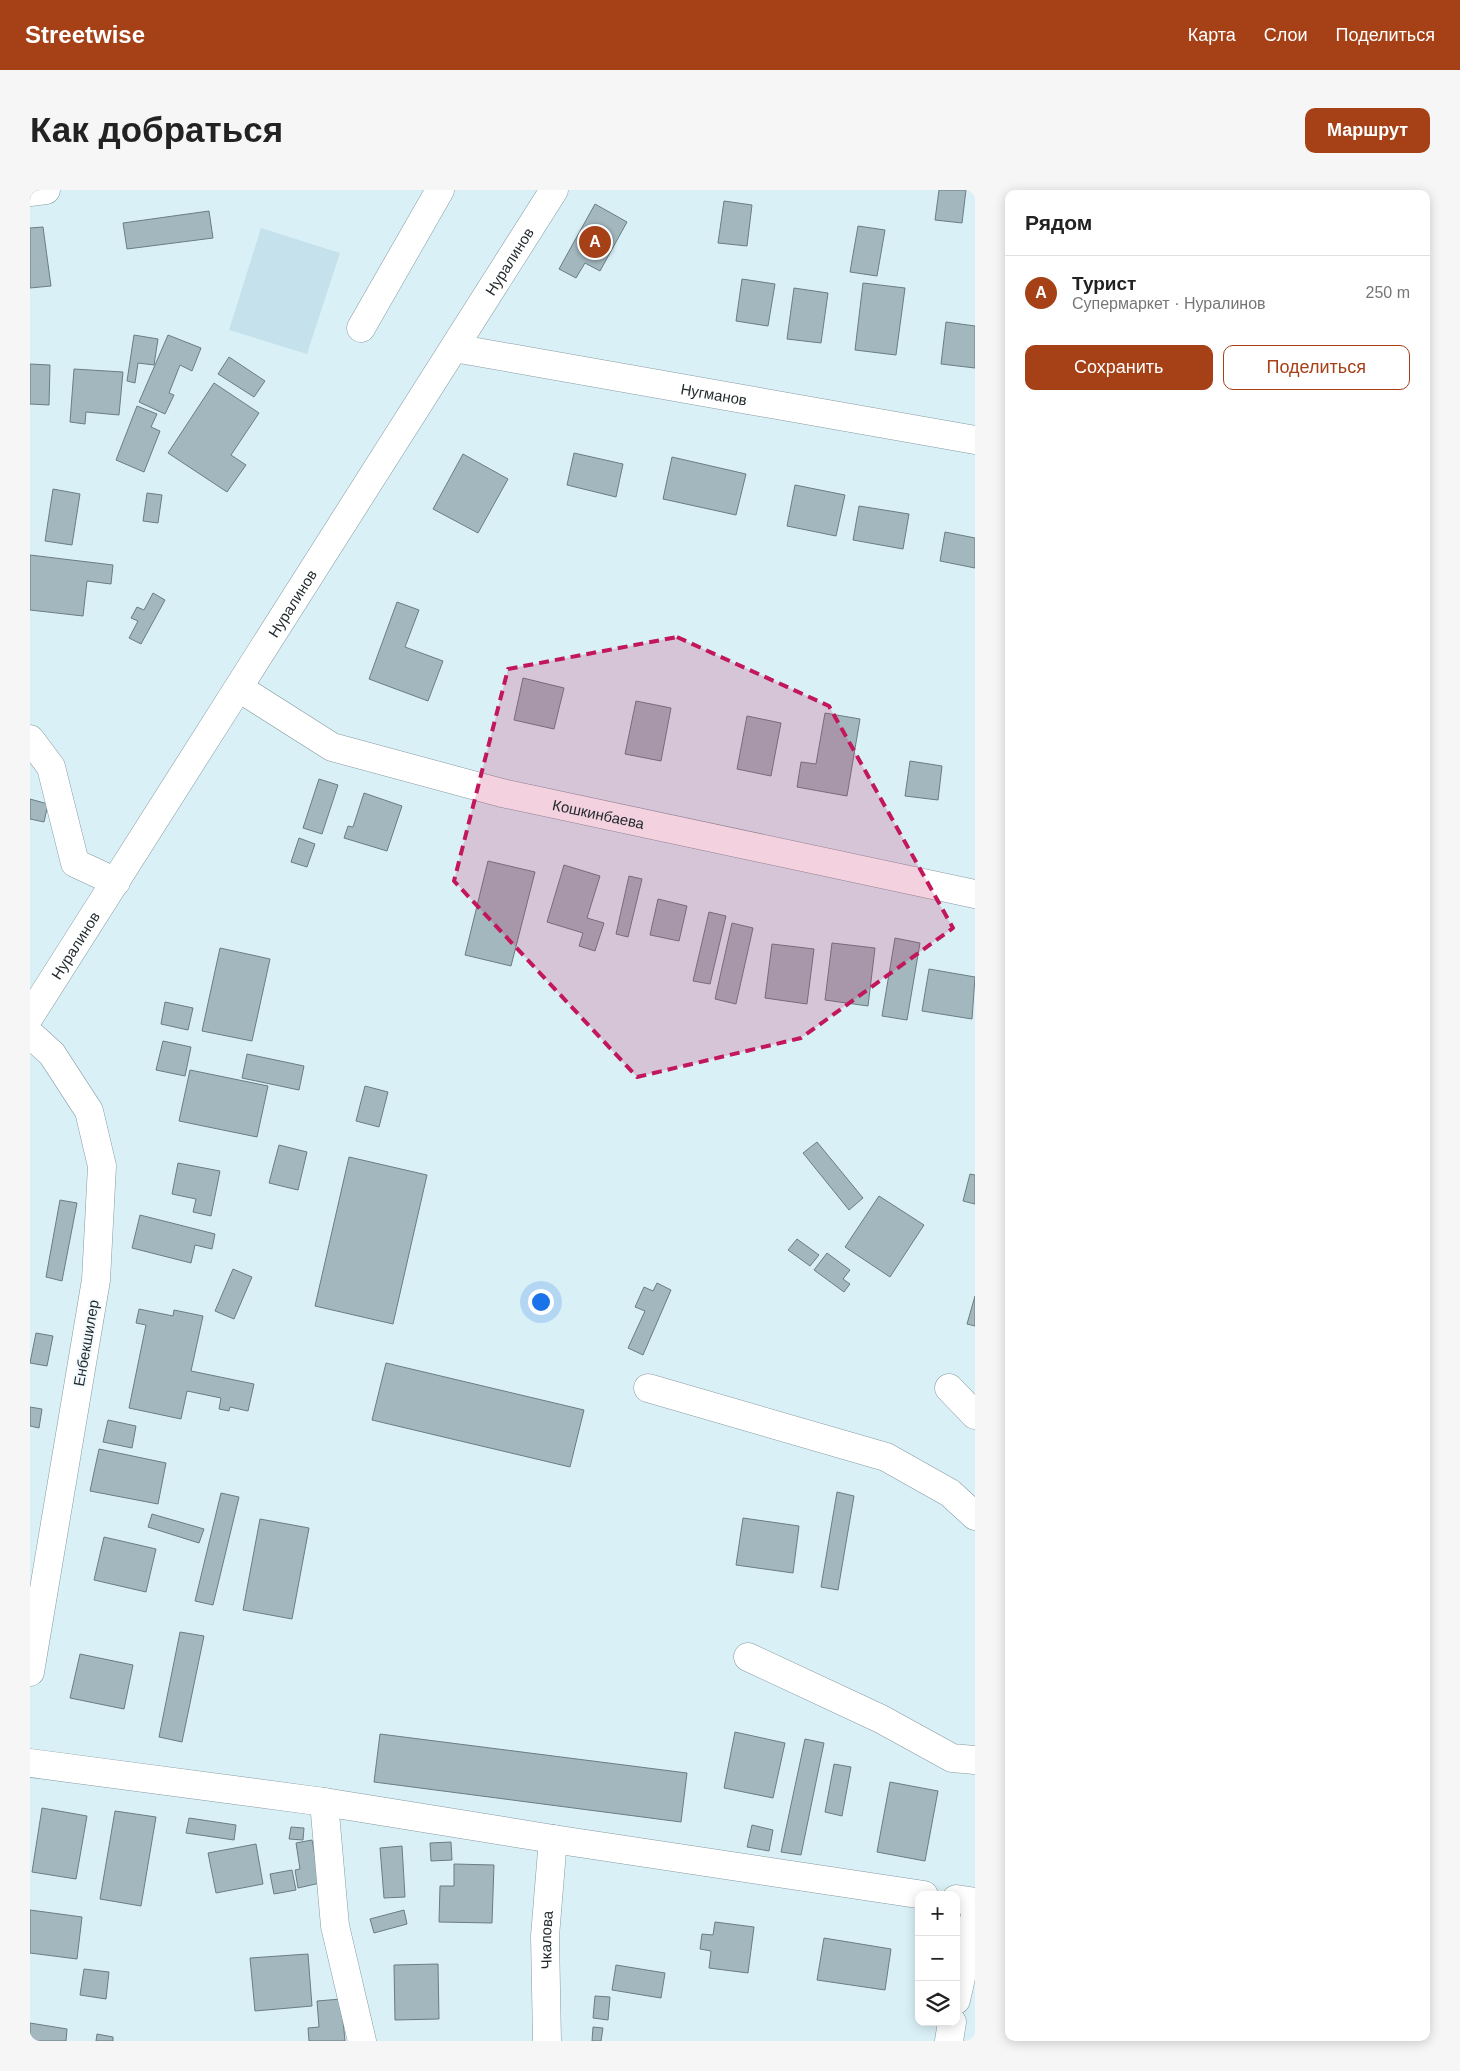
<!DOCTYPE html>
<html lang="ru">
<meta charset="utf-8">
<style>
body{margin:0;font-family:Arial,sans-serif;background:#f6f6f6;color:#222}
.controls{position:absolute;right:15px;bottom:15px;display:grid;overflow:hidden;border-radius:10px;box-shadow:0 2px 12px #0003}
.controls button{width:45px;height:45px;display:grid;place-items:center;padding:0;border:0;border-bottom:1px solid #e0e0e0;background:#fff;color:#222;font:25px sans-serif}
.you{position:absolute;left:510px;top:1111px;width:18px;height:18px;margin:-12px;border:4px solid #fff;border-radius:50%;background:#1a73e8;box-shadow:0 0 0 8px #1a73e833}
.badge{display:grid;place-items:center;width:32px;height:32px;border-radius:50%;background:#a54017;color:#fff;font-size:16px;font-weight:700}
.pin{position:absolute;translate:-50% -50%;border:2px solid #fff;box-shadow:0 1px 5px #0006}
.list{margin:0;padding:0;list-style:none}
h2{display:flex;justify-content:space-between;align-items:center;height:65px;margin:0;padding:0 20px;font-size:21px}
h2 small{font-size:16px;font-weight:400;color:#767676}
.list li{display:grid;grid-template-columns:32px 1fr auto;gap:15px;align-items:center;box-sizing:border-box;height:75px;padding:0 20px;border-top:1px solid #e0e0e0}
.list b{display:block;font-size:19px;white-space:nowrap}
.list p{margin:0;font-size:16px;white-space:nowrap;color:#767676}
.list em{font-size:16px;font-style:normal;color:#767676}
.actions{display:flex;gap:10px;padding:15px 20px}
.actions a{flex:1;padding:11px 0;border:1px solid #a54017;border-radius:10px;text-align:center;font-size:18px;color:#a54017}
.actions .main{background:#a54017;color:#fff}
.icon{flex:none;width:28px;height:28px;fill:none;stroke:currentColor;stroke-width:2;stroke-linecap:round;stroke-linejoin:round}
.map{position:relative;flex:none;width:945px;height:1851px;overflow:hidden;border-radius:10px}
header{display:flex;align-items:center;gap:30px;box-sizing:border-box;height:70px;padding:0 25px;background:#a54017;color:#fff}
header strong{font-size:24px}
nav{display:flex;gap:28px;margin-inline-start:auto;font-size:18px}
.intro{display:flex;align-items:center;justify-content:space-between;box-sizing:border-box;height:120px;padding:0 30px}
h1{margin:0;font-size:35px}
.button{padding:12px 22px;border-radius:10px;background:#a54017;color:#fff;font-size:18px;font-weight:700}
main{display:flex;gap:30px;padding:0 30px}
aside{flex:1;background:#fff;border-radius:10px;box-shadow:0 2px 12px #0003}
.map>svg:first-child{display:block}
</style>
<header>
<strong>Streetwise</strong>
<nav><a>Карта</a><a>Слои</a><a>Поделиться</a></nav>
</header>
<div class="intro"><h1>Как добраться</h1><a class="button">Маршрут</a></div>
<main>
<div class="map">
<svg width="945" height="1851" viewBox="0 0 945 1851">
<rect width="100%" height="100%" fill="#daf0f7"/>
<path fill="#c5e2ec" d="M231 38 310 63 277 164 199 140Z"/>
<path fill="#a2b7be" stroke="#6a7d83" d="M909 0H936L932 33 905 30Z
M694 11 722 15 717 56 688 53Z
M565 14 597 32 570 81 555 73 546 88 529 79Z
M179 21 183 48 97 59 93 33Z
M828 36 855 40 847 86 820 82Z
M13 37 21 96 0 98V38Z
M712 89 745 94 738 136 706 131Z
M833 93 875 98 866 165 825 160Z
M764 98 798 103 791 153 757 149Z
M916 132 945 136V178L911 174Z
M104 145 128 149 124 175 108 173 105 193 97 191Z
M138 145 171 158 162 181 150 175 139 203 144 205 135 224 109 212Z
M199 167 235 191 224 207 188 184Z
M0 174 20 175 19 215 0 214Z
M44 179 93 182 89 225 56 222 55 234 40 232Z
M184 193 229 223 201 265 216 275 197 302 138 263Z
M107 216 127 224 121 237 130 241 114 282 86 270Z
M544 263 593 274 586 307 537 295Z
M433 264 478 289 448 343 403 319Z
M642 267 716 284 706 325 633 309Z
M765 295 815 305 806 346 757 336Z
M23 299 50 304 42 355 15 351Z
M117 303 132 305 128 333 113 331Z
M829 316 879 324 873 359 823 350Z
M915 342 945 348V378L910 371Z
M0 365 83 375 81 394 57 391 53 426 0 420Z
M123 403 135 410 111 454 99 448 108 431 101 428 107 417 114 420Z
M367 412 389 420 375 457 413 471 398 511 339 489Z
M493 488 534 498 524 539 484 530Z
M606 511 641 518 631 571 595 564Z
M795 523 830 529 817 606 767 597 771 572 786 574Z
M717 526 751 533 741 586 707 579Z
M880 571 912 576 908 610 875 606Z
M289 589 308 595 292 644 273 638Z
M334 603 372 616 357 661 314 648 318 636 323 637Z
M0 609 18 614 14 632 0 629Z
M269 648 285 654 277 677 261 672Z
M458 671 505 682 481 776 435 765Z
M534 675 570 686 557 728 574 733 565 761 549 756 553 743 517 732Z
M599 686 612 689 598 747 586 744Z
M628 709 657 716 649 751 620 745Z
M679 722 696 726 680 794 663 791Z
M702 733 723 738 706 814 685 809Z
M865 748 890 753 877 830 852 826Z
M802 753 845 758 838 816 795 810Z
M742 754 784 759 777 814 735 808Z
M190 758 240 769 222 851 172 841Z
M899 779 945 787 942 829 892 821Z
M135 812 163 818 158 840 131 834Z
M133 851 161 857 155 886 126 880Z
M217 864 274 876 269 900 212 888Z
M160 880 238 896 227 947 149 931Z
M335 896 358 902 349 937 326 931Z
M787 952 833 1008 819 1020 773 963Z
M249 955 277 962 268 1000 239 993Z
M319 967 397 985 363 1134 285 1116Z
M148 973 190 981 181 1026 163 1022 166 1009 142 1004Z
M940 984 945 985V1014L933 1011Z
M849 1006 894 1035 860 1087 815 1057Z
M30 1010 47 1013 32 1091 16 1087Z
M110 1025 185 1044 182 1059 165 1055 161 1073 102 1058Z
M767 1049 789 1065 780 1076 758 1060Z
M797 1063 820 1080 813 1089 820 1094 814 1102 784 1080Z
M203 1079 222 1087 204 1129 185 1121Z
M627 1093 641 1100 613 1165 598 1158 615 1121 605 1117 614 1097 623 1101Z
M945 1106V1136L937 1134Z
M109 1119 143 1126 144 1120 173 1126 161 1181 224 1194 218 1221 200 1217 199 1221 189 1219 191 1208 157 1201 151 1229 99 1218 116 1135 106 1133Z
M6 1143 23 1146 17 1176 0 1173Z
M356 1173 554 1220 540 1277 342 1230Z
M0 1217 12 1219 9 1238 0 1236Z
M78 1230 106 1236 102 1258 73 1252Z
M69 1259 136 1273 128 1314 60 1301Z
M807 1302 824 1306 808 1400 791 1397Z
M191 1303 209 1307 183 1415 165 1411Z
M122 1324 174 1339 169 1353 118 1337Z
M713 1328 769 1336 763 1383 706 1375Z
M230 1329 279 1338 262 1429 213 1420Z
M74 1347 126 1359 116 1402 64 1390Z
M150 1442 174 1446 152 1552 129 1547Z
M50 1464 103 1475 94 1519 40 1508Z
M705 1542 755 1553 743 1608 694 1598Z
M350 1544 657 1583 651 1632 344 1592Z
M775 1549 794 1553 771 1665 751 1662Z
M804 1574 821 1577 812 1626 795 1622Z
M860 1592 908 1601 895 1671 847 1662Z
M12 1618 57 1626 46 1689 2 1682Z
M85 1621 126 1627 111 1716 70 1709Z
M159 1628 206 1635 204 1650 156 1643Z
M722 1635 743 1640 739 1661 717 1657Z
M261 1637 274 1638 273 1650 259 1649Z
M282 1650 290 1693 268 1698 265 1680 270 1679 266 1653Z
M421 1652 422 1670 401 1671 400 1653Z
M226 1654 233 1694 186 1703 178 1663Z
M372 1656 375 1707 354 1708 350 1658Z
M424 1674 464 1675 462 1733 409 1732 410 1696H424Z
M262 1680 266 1700 244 1704 240 1684Z
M0 1720 52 1727 47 1769 0 1763Z
M374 1720 377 1734 344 1743 340 1729Z
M685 1732 724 1737 718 1783 679 1778 681 1761 670 1759 672 1744 683 1745Z
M794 1748 861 1759 855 1800 787 1790Z
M278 1764 282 1816 225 1821 220 1768Z
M408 1774 409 1829 365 1830 364 1775Z
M586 1775 635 1783 631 1808 582 1800Z
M54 1779 79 1782 76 1809 50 1805Z
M565 1806 580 1807 578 1830 563 1828Z
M311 1809 315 1851H279L278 1838 289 1837 287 1811Z
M0 1833 37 1839 36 1851H0Z
M563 1837 573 1838 571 1851H562Z
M67 1844 83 1847V1851H66Z"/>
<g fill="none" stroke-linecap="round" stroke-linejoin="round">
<g stroke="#869aa1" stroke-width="29">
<g id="minor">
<path d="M331 138 410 0"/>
<path id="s1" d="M424 158 945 250"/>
<path d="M0 549 21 577 45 673 86 692"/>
<path d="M0 844 22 864 59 921 72 976 66 1090 0 1482"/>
<path d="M618 1198 856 1267 920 1303 945 1326"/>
<path d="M919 1198 945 1225"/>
<path d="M718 1467 851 1529 922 1568 945 1570"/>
<path d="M0 1573 294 1612 523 1649 894 1705"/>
<path d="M294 1612 305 1736 332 1851"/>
<path d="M926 1709 945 1712"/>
<path d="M926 1810 945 1725"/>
<path id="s2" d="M517 1851 515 1746 523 1649"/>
<path d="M919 1851 922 1832"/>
</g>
</g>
<g stroke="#869aa1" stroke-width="29">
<g id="major">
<path d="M0 2 16 0"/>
<path id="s3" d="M209 498 302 557 472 603 945 704"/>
<path id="s4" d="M0 826 524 0"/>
</g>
</g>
<use href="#minor" stroke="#fff" stroke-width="28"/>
<use href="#major" stroke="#fff" stroke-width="28"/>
</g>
<path fill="#c2185b" fill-opacity="0.2" stroke="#c2185b" stroke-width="4" stroke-dasharray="10 6" stroke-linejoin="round" d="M647 447 799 516 923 738 771 848 607 887 424 691 478 479Z"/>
<g text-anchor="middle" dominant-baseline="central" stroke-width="4" stroke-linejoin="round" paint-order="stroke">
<g font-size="15" fill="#1f272a" stroke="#f2fafd">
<text stroke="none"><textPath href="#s4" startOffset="894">Нуралинов</textPath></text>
<text stroke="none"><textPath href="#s1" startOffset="264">Нугманов</textPath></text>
<text stroke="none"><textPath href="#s4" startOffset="489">Нуралинов</textPath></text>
<text stroke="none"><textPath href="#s3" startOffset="385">Кошкинбаева</textPath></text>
<text stroke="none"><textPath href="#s4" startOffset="84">Нуралинов</textPath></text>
<text transform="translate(56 1153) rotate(-80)">Енбекшилер</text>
<text stroke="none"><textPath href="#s2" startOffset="101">Чкалова</textPath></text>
</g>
</g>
</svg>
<div class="controls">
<button>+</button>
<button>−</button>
<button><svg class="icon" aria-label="layers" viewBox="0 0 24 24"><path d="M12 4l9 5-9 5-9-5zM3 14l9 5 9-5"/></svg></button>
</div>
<div class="you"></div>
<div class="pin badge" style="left:565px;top:52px">A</div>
</div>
<aside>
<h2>Рядом<small></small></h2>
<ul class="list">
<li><span class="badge">A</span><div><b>Турист</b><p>Супермаркет · Нуралинов</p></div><em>250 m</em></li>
</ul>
<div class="actions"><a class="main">Сохранить</a><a>Поделиться</a></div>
</aside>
</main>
